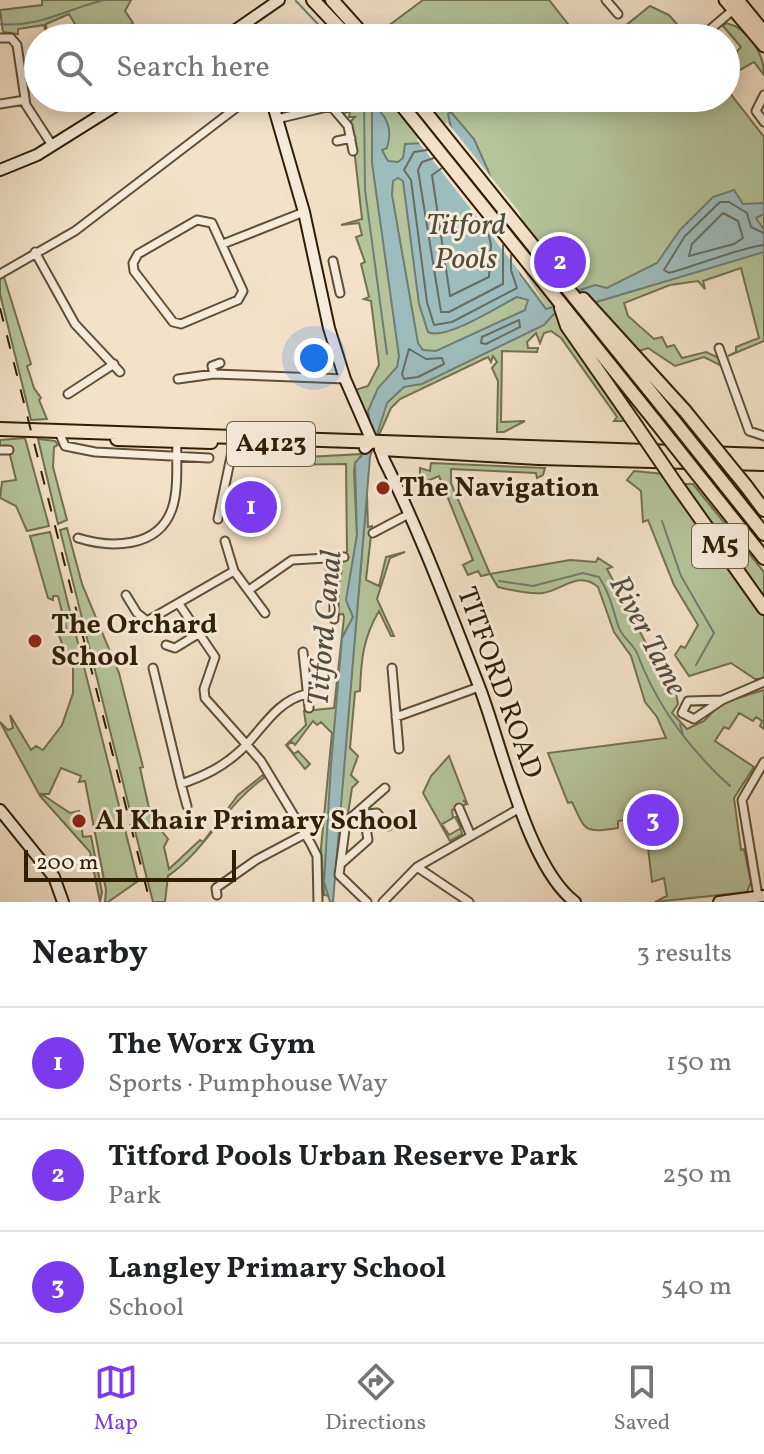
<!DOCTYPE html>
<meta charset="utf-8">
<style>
body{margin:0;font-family:Vollkorn,serif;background:#f2f2f2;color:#202124}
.scale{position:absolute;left:24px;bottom:20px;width:212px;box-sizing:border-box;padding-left:8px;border:4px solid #2f1e04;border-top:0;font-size:22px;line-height:28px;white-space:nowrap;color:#2f1e04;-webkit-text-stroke:6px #f7ecdc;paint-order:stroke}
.you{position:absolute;left:314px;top:358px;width:28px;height:28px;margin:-20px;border:6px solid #fff;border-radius:50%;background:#1a73e8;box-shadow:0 0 0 12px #1a73e833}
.badge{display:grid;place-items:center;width:52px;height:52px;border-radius:50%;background:#7c3aed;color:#fff;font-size:26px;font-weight:700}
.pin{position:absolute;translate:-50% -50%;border:4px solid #fff;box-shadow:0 2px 8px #0006}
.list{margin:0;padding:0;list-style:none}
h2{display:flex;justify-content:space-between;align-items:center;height:104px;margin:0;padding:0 32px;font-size:34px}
h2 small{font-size:26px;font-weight:400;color:#757577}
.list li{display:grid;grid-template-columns:52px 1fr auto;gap:24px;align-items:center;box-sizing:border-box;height:112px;padding:0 32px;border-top:2px solid #e0e0e0}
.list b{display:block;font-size:30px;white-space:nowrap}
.list p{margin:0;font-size:26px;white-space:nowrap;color:#757577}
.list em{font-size:26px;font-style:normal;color:#757577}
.icon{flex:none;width:44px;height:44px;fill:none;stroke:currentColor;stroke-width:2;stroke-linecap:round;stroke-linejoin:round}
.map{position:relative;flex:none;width:764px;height:902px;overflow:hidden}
.search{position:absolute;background:#fff;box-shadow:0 4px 20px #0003;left:24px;right:24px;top:24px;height:88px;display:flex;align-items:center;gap:20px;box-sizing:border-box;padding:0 28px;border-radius:44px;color:#757577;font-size:30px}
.sheet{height:440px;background:#fff}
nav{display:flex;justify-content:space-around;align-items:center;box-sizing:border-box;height:112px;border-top:2px solid #e0e0e0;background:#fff;font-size:22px;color:#757577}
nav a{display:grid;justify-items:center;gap:4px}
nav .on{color:#7c3aed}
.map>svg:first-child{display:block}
</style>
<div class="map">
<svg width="764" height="902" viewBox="0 0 764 902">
<rect width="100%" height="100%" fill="#f3e2c9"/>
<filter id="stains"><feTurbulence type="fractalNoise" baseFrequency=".0025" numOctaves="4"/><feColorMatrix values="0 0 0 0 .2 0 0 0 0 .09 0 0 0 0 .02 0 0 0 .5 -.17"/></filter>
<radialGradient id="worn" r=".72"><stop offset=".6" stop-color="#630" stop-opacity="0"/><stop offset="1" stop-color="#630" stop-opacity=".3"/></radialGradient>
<path fill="#b5c49b" stroke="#727150" stroke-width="2" d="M42 0H131L125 11 133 23 107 38H83L69 14 46 24 47 37 44 25 18 29V34L3 32 0 10 42 5Z
M423 0H549L579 38H372Z
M650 6 669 15 689 38H610Z
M726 23C748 28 764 53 764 75L754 62 726 78V64L741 47 723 26Z
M726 88 764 137V341L728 356 736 352V347L759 338 741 268 703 281 705 289 698 281 670 285 624 303 628 316 654 339 662 337 667 347 674 345 682 358 706 352 717 357 724 367 704 357 675 366 648 348 639 351 596 305 559 323 626 419 623 421H614L617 417 561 338 551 331 544 333 540 343 536 333 527 342 528 348H538L537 352 502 351 501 422 525 421 504 432H497L498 381 492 368 497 362 493 356 491 362 488 357 400 399 391 408 379 435 374 432 355 390 368 386 379 365 371 301 364 299 369 297 361 264 365 262 356 237 362 235 359 223 341 225 362 219 351 121 355 117H349L350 111 345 113 339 106 352 107 351 98H726Z
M4 277 31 364 27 366 34 388 41 398 39 400 47 419 31 420 0 294V279Z
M25 438 49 526 27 531 16 506 0 498 2 482 16 480 8 447H0V440Z
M38 439 55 441 58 445 54 447 53 467 67 520 58 524Z
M363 454 355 463 354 472 357 535 347 601 353 617 344 634 324 882 330 896 324 895 321 848 332 733 321 722 317 725 313 721 295 745 292 742 287 745 294 754 298 751 310 764 305 769 286 745 306 725 304 711 334 708 344 617 343 614 337 615 340 572 335 566 344 561 347 551 346 464 273 465 270 459Z
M431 463 545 468 543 475 537 478 536 473 451 469V483L490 574 570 560 596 562 598 558 612 567 607 569 650 651 658 653 676 693 678 704 672 713 687 729 704 721 721 703 764 690V729L760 726 762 721 756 717 753 721 739 713 729 729 724 727 715 741 754 767 734 798 741 850 744 849 751 882 747 892 655 902 667 896 664 878 652 882 647 839 660 836 656 811 680 807 653 809 651 800H648L650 819H654L655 826 651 821 637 823 636 818 618 821V828C584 833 586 832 572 802L568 803 548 753 666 738 657 717 645 702 631 656 614 632 598 587C579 570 563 590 543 593 529 595 512 590 498 587L490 574 481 576 478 571 468 575 463 565 473 560 439 476 420 484V468L430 471Z
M634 471 664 474 764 616V679H755L731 663 689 676 675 655 681 646 685 648 698 625 674 585 648 520 643 522 641 491 627 480Z
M682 484H693L764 572V603Z
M367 495 368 527 372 526 366 580 379 586 386 557 405 552 390 558 377 599 394 636H391L379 611C363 638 361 660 360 691L355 692 350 748 358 756 351 775 358 782 352 788 348 814H345L342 853 336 854Z
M67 528 82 584 119 673 143 767 140 768 151 817 168 839 164 847 169 869 200 840 203 842 238 795 263 775 264 778C226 804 207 849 168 876L165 902H153L147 879 60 530Z
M50 532 138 881 108 902H105L106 890 85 781 79 782 81 776 61 768 49 794H39L0 722 8 730 13 728 10 715 31 750 36 746 43 750 62 725 73 693V661H68L59 635 67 632 58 596H53V600L48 598 30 536Z
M449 756 467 803 463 800 467 804 452 810 453 818 442 824 449 835 461 828 455 817H458L462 834 450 841 423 793 431 776Z
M43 795 70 813 79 811 83 837 91 836 102 892 100 902 90 852 40 796Z"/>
<path fill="#9dbcbd" stroke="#717d73" stroke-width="2" fill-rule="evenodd" d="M372 105C387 114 393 130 387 148L382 150 388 161 398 162 403 158 405 144 423 143 451 128 448 114 451 112 474 139 488 170 521 275 546 309 581 298 580 290 595 285 607 288 657 263 680 230 713 197 734 190 743 204 764 203V214L756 218 764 230V252L553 315 544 325 422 384 404 387 387 403 370 457 333 902H330L324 882 331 765 342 638 353 617 346 600 357 535 355 463 363 454 371 429 368 411 378 388 397 367 399 356 372 163ZM398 178 403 181 419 304 428 332C445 341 499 306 517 297L528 300 525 310 436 351 423 350 418 343 392 195 393 181Z"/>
<path fill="#f3e2c9" d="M447 122 520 213 527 246 522 268 544 303 416 139 432 136Z"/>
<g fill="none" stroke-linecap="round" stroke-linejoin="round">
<path stroke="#666d60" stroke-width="2" d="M427 150 414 152 404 170 411 180 427 302 434 325 452 322 517 288 511 270V255
M434 158 422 162 418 170 441 312H449L503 284V245
M442 168 432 175 450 296 489 277 491 245 486 222
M723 213 738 221 743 238 734 244 689 256 692 244Z
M764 233 751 227 747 213 729 202H720L685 236 664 270 669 273C692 267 746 246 764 245
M519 320 520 327 486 344 481 343 482 337Z
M409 349 426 359 442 358 444 364 418 377 404 379 402 374Z"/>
<path stroke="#717d73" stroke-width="2" d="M296 1 331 38
M0 24C40 28 68 8 105 0
M364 98 365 190 387 354
M662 521 681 576 714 633 696 665
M499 581 533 586 583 573 599 577C610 593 613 611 619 628 623 638 633 644 637 653 656 704 688 748 730 786
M680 724 683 735"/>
<g stroke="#604f35" stroke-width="11">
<path id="street" d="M606 0 618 14
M319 36 321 38
M0 38H11L17 45 26 105 52 145
M700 38 733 10
M764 95 756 111 764 122
M0 104 25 100
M331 106 348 126 353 151
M277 119 331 106
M337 141 351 138
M197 220 212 223 243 291 238 300 181 324 173 322 134 271 133 263 138 254Z
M223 244 304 212
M35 252 75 324 120 372
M333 261 340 293
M0 274 75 231 249 98
M719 348 749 431 764 436
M214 374 212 366 220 363
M178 379 214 374 345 379
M68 394 114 364
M59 432 65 446 95 452 209 458
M0 450H9
M218 519 234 442
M373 533 409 514
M78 538C110 548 158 549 172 509 179 489 176 461 177 439
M225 541 234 571 265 613
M330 568 337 571 334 584V619
M249 590 292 560 344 557
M126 595 137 613 147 621 234 571
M179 604 215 657 204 689 205 698 261 761 311 844 317 856 318 902
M166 645 175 648 198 634
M303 652 309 708
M153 668 181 784C204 776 223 767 241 750 263 729 275 702 306 694
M392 668 399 749
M722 700 688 701 682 713 694 719 722 700 764 682
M396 717 479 687
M181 784 187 806
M459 808 471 836
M342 863 368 840 365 822 368 814 377 813 388 826
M417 867 469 902
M217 895 216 888 256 860 305 834
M758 896 742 800 764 762
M367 902 339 875 346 822 385 788
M383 902 417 867 520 808"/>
</g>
<g stroke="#2f1e04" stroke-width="14">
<path id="secondary" d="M224 38 279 0
M271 98 304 212 329 328 345 379 372 441 365 448
M0 170 37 155 128 98
M384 445 380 449 384 460C420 532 449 610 479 686 501 742 527 866 575 902
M0 810 54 877 63 902
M719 902 764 896"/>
</g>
<g stroke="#2f1e04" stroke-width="15">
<path id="primary" d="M725 0 764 46
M738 0 764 32"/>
</g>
<g stroke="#2f1e04" stroke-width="16">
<path id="highway" d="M313 0 349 38
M332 0 366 38
M396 98 655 421
M414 98 674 421
M583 299 685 411
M561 308 567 326 633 421
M0 429 764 455
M117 439 211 442
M381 449 539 458 764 464
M676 484 764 608
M705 484 764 558
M725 485 764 534
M746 486 764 510"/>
</g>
<use href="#street" stroke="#f7ecdc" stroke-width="7"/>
<use href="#secondary" stroke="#f7ecdc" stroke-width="10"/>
<use href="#primary" stroke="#f3e2c9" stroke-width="11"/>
<use href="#highway" stroke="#f3e2c9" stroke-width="12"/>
<path stroke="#2f1e04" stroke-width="2" stroke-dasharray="14 14" stroke-linecap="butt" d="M0 308 150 902"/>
<g stroke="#2f1e04" stroke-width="16" stroke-linecap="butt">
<path id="highway-bridge" d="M685 411 746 486
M633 421 676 484
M655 421 705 484
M674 421 725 485"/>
</g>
<use href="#highway-bridge" stroke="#f3e2c9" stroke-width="12"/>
</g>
<g fill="#8f2418" stroke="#f7ecdc" stroke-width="3">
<circle cx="383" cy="488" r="8"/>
<circle cx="35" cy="641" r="8"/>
<circle cx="79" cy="821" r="8"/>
</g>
<g text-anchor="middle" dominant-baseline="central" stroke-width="6" stroke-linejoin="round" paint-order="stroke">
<g fill="#f7ecdc" stroke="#6b5c45" stroke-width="2">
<rect x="227" y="422" width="88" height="44" rx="6"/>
<rect x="692" y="524" width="56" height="44" rx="6"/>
</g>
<g font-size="26" font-weight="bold" fill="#2f1e04">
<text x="271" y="444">A4123</text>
<text x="720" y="546">M5</text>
</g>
<g font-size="28" font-weight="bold" fill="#2f1e04" stroke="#f7ecdc" text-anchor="start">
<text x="399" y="488">The Navigation</text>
<text x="51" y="625">The Orchard<tspan x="51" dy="32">School</tspan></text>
<text x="95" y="821">Al Khair Primary School</text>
</g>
<g font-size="28" fill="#2f1e04" stroke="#f7ecdc">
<text transform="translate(499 683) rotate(70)">TITFORD ROAD</text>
</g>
<g font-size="30" font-style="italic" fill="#504d3c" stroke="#f7ecdc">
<text x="466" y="226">Titford<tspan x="466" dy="34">Pools</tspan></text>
<text transform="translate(326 628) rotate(-85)">Titford Canal</text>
<text transform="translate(647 636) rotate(62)">River Tame</text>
</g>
</g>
<rect width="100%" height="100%" filter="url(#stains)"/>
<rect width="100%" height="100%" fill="url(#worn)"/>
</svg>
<div class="scale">200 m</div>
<div class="you"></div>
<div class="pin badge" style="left:251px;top:507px">1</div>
<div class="pin badge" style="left:560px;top:262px">2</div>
<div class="pin badge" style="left:653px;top:820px">3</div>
<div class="search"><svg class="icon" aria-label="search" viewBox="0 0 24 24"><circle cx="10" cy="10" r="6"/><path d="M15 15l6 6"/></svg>Search here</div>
</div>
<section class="sheet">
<h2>Nearby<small>3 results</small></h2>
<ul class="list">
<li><span class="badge">1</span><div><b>The Worx Gym</b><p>Sports · Pumphouse Way</p></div><em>150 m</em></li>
<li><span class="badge">2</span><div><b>Titford Pools Urban Reserve Park</b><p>Park</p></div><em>250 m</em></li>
<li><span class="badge">3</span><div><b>Langley Primary School</b><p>School</p></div><em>540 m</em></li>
</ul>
</section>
<nav>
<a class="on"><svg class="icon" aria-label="map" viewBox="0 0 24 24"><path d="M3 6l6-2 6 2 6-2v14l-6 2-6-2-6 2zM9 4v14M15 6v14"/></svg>Map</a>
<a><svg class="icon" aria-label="directions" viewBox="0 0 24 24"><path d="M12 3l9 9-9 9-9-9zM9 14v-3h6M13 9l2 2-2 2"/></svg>Directions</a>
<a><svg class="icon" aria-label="saved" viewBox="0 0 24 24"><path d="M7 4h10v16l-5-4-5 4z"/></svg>Saved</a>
</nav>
